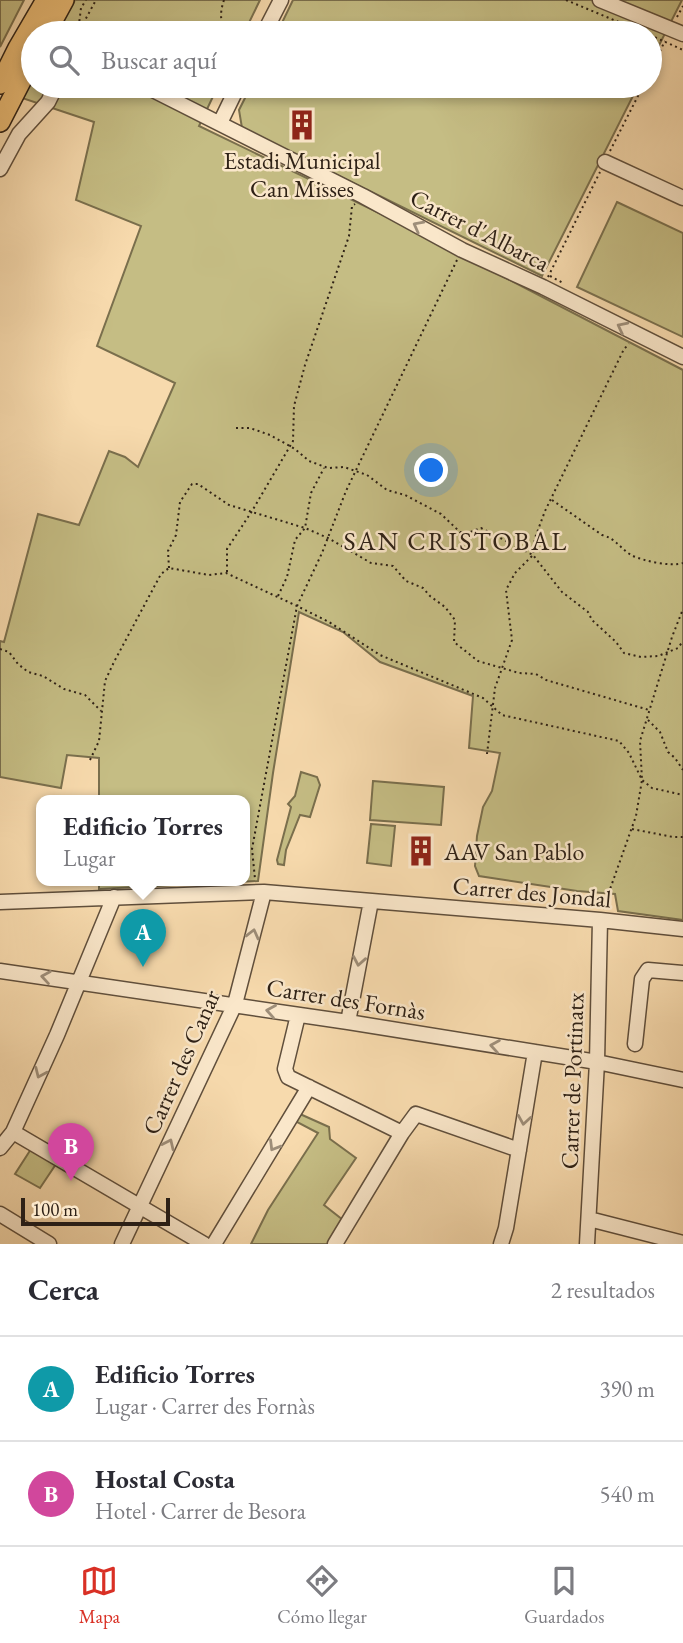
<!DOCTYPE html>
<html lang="es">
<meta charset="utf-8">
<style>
body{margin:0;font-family:"EB Garamond",serif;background:#f2f2f3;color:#2b2b33}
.scale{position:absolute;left:21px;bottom:18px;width:149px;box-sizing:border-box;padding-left:7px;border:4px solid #2e2116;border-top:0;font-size:19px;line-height:24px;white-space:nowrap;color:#2e2116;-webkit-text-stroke:5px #fae7ca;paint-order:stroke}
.you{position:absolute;left:432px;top:471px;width:24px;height:24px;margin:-18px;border:5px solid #fff;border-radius:50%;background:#1a73e8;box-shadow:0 0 0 10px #1a73e833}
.badge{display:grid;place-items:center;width:46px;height:46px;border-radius:50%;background:#d93025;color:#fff;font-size:23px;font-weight:700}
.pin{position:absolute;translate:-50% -58px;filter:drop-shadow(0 2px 4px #0008)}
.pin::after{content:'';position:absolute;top:37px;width:24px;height:21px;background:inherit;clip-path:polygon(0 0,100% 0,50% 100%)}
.popup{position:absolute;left:36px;top:795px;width:214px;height:91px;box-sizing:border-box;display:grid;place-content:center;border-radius:14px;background:#fff;filter:drop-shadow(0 2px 5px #0005);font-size:23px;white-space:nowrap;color:#7c7c81}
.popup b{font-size:26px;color:#2b2b33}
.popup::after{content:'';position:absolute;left:50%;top:100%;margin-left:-14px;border:14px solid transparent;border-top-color:#fff}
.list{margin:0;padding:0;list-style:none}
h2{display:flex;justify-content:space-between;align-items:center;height:91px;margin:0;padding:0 28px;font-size:30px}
h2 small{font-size:23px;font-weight:400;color:#7c7c81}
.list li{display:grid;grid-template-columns:46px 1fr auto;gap:21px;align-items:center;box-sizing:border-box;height:105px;padding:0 28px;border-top:2px solid #e1e1e2}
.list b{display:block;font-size:26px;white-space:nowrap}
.list p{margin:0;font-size:23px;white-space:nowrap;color:#7c7c81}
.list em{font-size:23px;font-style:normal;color:#7c7c81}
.icon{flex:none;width:38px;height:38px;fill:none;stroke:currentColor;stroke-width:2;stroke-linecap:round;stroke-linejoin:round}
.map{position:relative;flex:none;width:683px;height:1244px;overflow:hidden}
.search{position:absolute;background:#fff;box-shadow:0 4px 10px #0003;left:21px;right:21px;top:21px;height:77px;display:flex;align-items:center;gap:18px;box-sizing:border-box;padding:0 24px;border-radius:38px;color:#7c7c81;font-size:26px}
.sheet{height:301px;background:#fff}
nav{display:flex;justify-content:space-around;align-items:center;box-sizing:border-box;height:98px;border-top:2px solid #e1e1e2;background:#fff;font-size:19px;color:#7c7c81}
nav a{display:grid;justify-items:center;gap:4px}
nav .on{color:#d93025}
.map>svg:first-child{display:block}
</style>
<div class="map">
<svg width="683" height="1244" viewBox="0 0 683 1244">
<rect width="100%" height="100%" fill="#f7daad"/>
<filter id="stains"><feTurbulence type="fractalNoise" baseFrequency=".00286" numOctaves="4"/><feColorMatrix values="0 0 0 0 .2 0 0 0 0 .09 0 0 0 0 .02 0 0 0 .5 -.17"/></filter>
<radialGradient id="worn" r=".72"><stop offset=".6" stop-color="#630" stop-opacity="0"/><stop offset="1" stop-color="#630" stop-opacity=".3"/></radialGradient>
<path fill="#c5bd84" stroke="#7a6f4d" stroke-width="2" d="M0 0H24L0 47Z
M75 0H260L244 33H56Z
M293 0H682L650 63V33H277Z
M33 77V86H218L199 126 398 222 683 370V920L618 911 615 894 577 891 479 876 475 866 477 836 483 807 492 791 500 753 469 748 473 696 380 662 343 632 299 612 273 773 258 881 99 889V881H244V801H99V758L67 755 61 788 0 777V641L4 642 38 514 79 525 109 451 125 457 138 467 175 383 97 346 141 226 76 200 94 122 22 98Z
M251 86H638L542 276 242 128 239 110Z
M617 202 683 233V337L577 287Z
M301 772 317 777 320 785 310 817 300 815 286 850 284 865 278 864 277 860 291 807 288 804 295 796Z
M373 781 444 787 441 825 370 820Z
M371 824 395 826 391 866 367 863Z
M300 1114 329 1127 330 1139 356 1158 324 1205 343 1220 330 1244H251L268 1210 318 1133 295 1121Z
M31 1149 56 1164 40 1188 15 1174Z"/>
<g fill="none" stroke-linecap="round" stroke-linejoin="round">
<g stroke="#604f3c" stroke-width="17">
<path id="minor" d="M600 0 683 34
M264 33 281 0
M145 86 363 196 462 250 543 287 683 357
M220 123 238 86
M605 162 683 198
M0 169 19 134 48 102 56 86
M0 902 264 892 600 920 683 929
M0 971 348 1022 597 1062 683 1080
M298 1015 285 1069 288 1077 402 1133 416 1114 519 1150
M348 1022 371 901
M635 1044 642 979 648 970 683 973
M13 1132 204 1244
M0 1148 13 1132 57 1035 114 897
M0 1214 49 1244
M589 1219 683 1243
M122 1244 235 1004 264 892
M214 1244 309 1087
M335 1244 402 1133
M501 1244 506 1228 535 1052
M587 1244 597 1062 600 920"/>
</g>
<g stroke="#2e2116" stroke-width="22">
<path id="highway" d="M46 33 64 0
M0 84 18 48 46 0
M0 122 33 58"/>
</g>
<path stroke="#2e2116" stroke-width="2" stroke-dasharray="2 3.5" stroke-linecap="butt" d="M224 0C220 12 219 23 228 33
M566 0 645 33
M677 17 683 6
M78 32 81 8 86 0
M78 33 96 0
M650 35 683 50
M650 71 665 41
M610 151 643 86
M457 260 346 491 322 553 297 606 329 622 380 655 483 698 502 715 619 741 629 753 642 780 652 788 683 795
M550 276 563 283
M548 277 600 172
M236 428H250L270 435 295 449 309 461 328 468 344 467 367 475 387 490 405 495 441 514 460 532H470L481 528 533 555 562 592 588 612 592 620 616 642 624 653 641 657 658 656 678 648 683 641
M552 500 602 535C615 538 620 548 631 555 643 561 671 567 683 563
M169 568 168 551 176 535 180 502 192 484H198L229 505 305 528 328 538 371 563 393 566 406 581 423 588 430 596 445 607 455 620 454 642 478 661 519 673 536 674 546 680 649 710
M227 572V549L252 511 293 441 294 406 305 365 349 236 352 206 355 204
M278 596 287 577 295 540 305 528 311 493 324 468
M0 649 9 652 18 664 28 672 43 676 64 689 85 695 101 711
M648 720 660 732 668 752 675 758 683 770
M487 754 495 688 512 640 506 590 515 573 533 555 535 538 545 511 624 349 629 344
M90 760 99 741 105 681 114 662 161 574 169 568 209 575 226 573 297 606 252 849 255 879
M632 829 673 837H683
M603 909 636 816 642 780 640 741 672 637 683 609"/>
<use href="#minor" stroke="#fae7ca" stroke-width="14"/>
<use href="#highway" stroke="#ecbd76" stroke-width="19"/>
</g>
<defs><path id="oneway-chevron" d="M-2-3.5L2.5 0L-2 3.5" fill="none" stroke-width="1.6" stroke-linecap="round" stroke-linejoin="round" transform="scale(1.75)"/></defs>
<g stroke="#9e8e79">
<use href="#oneway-chevron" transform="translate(418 226) rotate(-152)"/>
<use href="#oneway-chevron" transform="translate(622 327) rotate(-153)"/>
<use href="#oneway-chevron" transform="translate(253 934) rotate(-76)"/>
<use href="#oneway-chevron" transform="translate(359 961) rotate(100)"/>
<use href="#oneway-chevron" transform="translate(46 977) rotate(-171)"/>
<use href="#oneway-chevron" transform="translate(271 1011) rotate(-170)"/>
<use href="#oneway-chevron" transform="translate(495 1046) rotate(-171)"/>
<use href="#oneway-chevron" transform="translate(40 1073) rotate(114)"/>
<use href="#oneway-chevron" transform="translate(524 1120) rotate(99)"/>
<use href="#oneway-chevron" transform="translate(169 1144) rotate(-65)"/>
<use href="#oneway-chevron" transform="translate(274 1146) rotate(121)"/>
</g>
<defs>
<g id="building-bare" transform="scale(2.415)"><path d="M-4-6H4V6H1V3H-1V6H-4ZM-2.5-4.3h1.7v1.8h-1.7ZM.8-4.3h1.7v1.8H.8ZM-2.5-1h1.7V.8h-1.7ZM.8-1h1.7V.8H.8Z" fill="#8f2418" stroke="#fae7ca" stroke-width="2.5" paint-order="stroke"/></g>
</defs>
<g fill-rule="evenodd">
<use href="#building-bare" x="302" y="125"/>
<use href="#building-bare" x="421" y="851"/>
</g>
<g text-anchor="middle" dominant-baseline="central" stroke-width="5" stroke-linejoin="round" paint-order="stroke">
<g font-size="24" fill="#2e2116" stroke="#fae7ca">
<text x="302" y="160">Estadi Municipal<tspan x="302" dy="28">Can Misses</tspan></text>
<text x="444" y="851" text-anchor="start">AAV San Pablo</text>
</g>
<g font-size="24" fill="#2e2116" stroke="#fae7ca">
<text transform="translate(480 230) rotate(27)">Carrer d'Albarca</text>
<text transform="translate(532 892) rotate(5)">Carrer des Jondal</text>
<text transform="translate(346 999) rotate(9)">Carrer des Fornàs</text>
<text transform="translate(181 1062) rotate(-66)">Carrer des Canar</text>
<text transform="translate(572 1081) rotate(-88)">Carrer de Portinatx</text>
</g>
<g font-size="26" letter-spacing="2" fill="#2e2116" stroke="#fae7ca">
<text x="456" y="541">SAN CRISTOBAL</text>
</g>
</g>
<rect width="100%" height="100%" filter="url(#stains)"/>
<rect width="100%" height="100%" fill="url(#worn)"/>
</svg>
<div class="scale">100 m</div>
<div class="you"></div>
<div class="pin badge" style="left:143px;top:967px;background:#0f9aa8">A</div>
<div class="popup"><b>Edificio Torres</b>Lugar</div>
<div class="pin badge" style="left:71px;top:1181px;background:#d1479c">B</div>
<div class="search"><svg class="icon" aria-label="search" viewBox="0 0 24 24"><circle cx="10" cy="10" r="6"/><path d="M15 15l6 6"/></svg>Buscar aquí</div>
</div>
<section class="sheet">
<h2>Cerca<small>2 resultados</small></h2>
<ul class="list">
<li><span class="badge" style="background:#0f9aa8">A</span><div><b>Edificio Torres</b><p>Lugar · Carrer des Fornàs</p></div><em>390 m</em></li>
<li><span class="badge" style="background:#d1479c">B</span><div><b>Hostal Costa</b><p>Hotel · Carrer de Besora</p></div><em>540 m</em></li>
</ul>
</section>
<nav>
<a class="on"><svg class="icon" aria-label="map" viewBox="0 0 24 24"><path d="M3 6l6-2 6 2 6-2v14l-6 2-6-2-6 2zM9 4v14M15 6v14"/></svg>Mapa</a>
<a><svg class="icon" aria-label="directions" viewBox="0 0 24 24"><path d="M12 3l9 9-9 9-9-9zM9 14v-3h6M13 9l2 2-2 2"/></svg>Cómo llegar</a>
<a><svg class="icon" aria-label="saved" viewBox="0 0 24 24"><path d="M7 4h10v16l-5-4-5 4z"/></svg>Guardados</a>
</nav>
